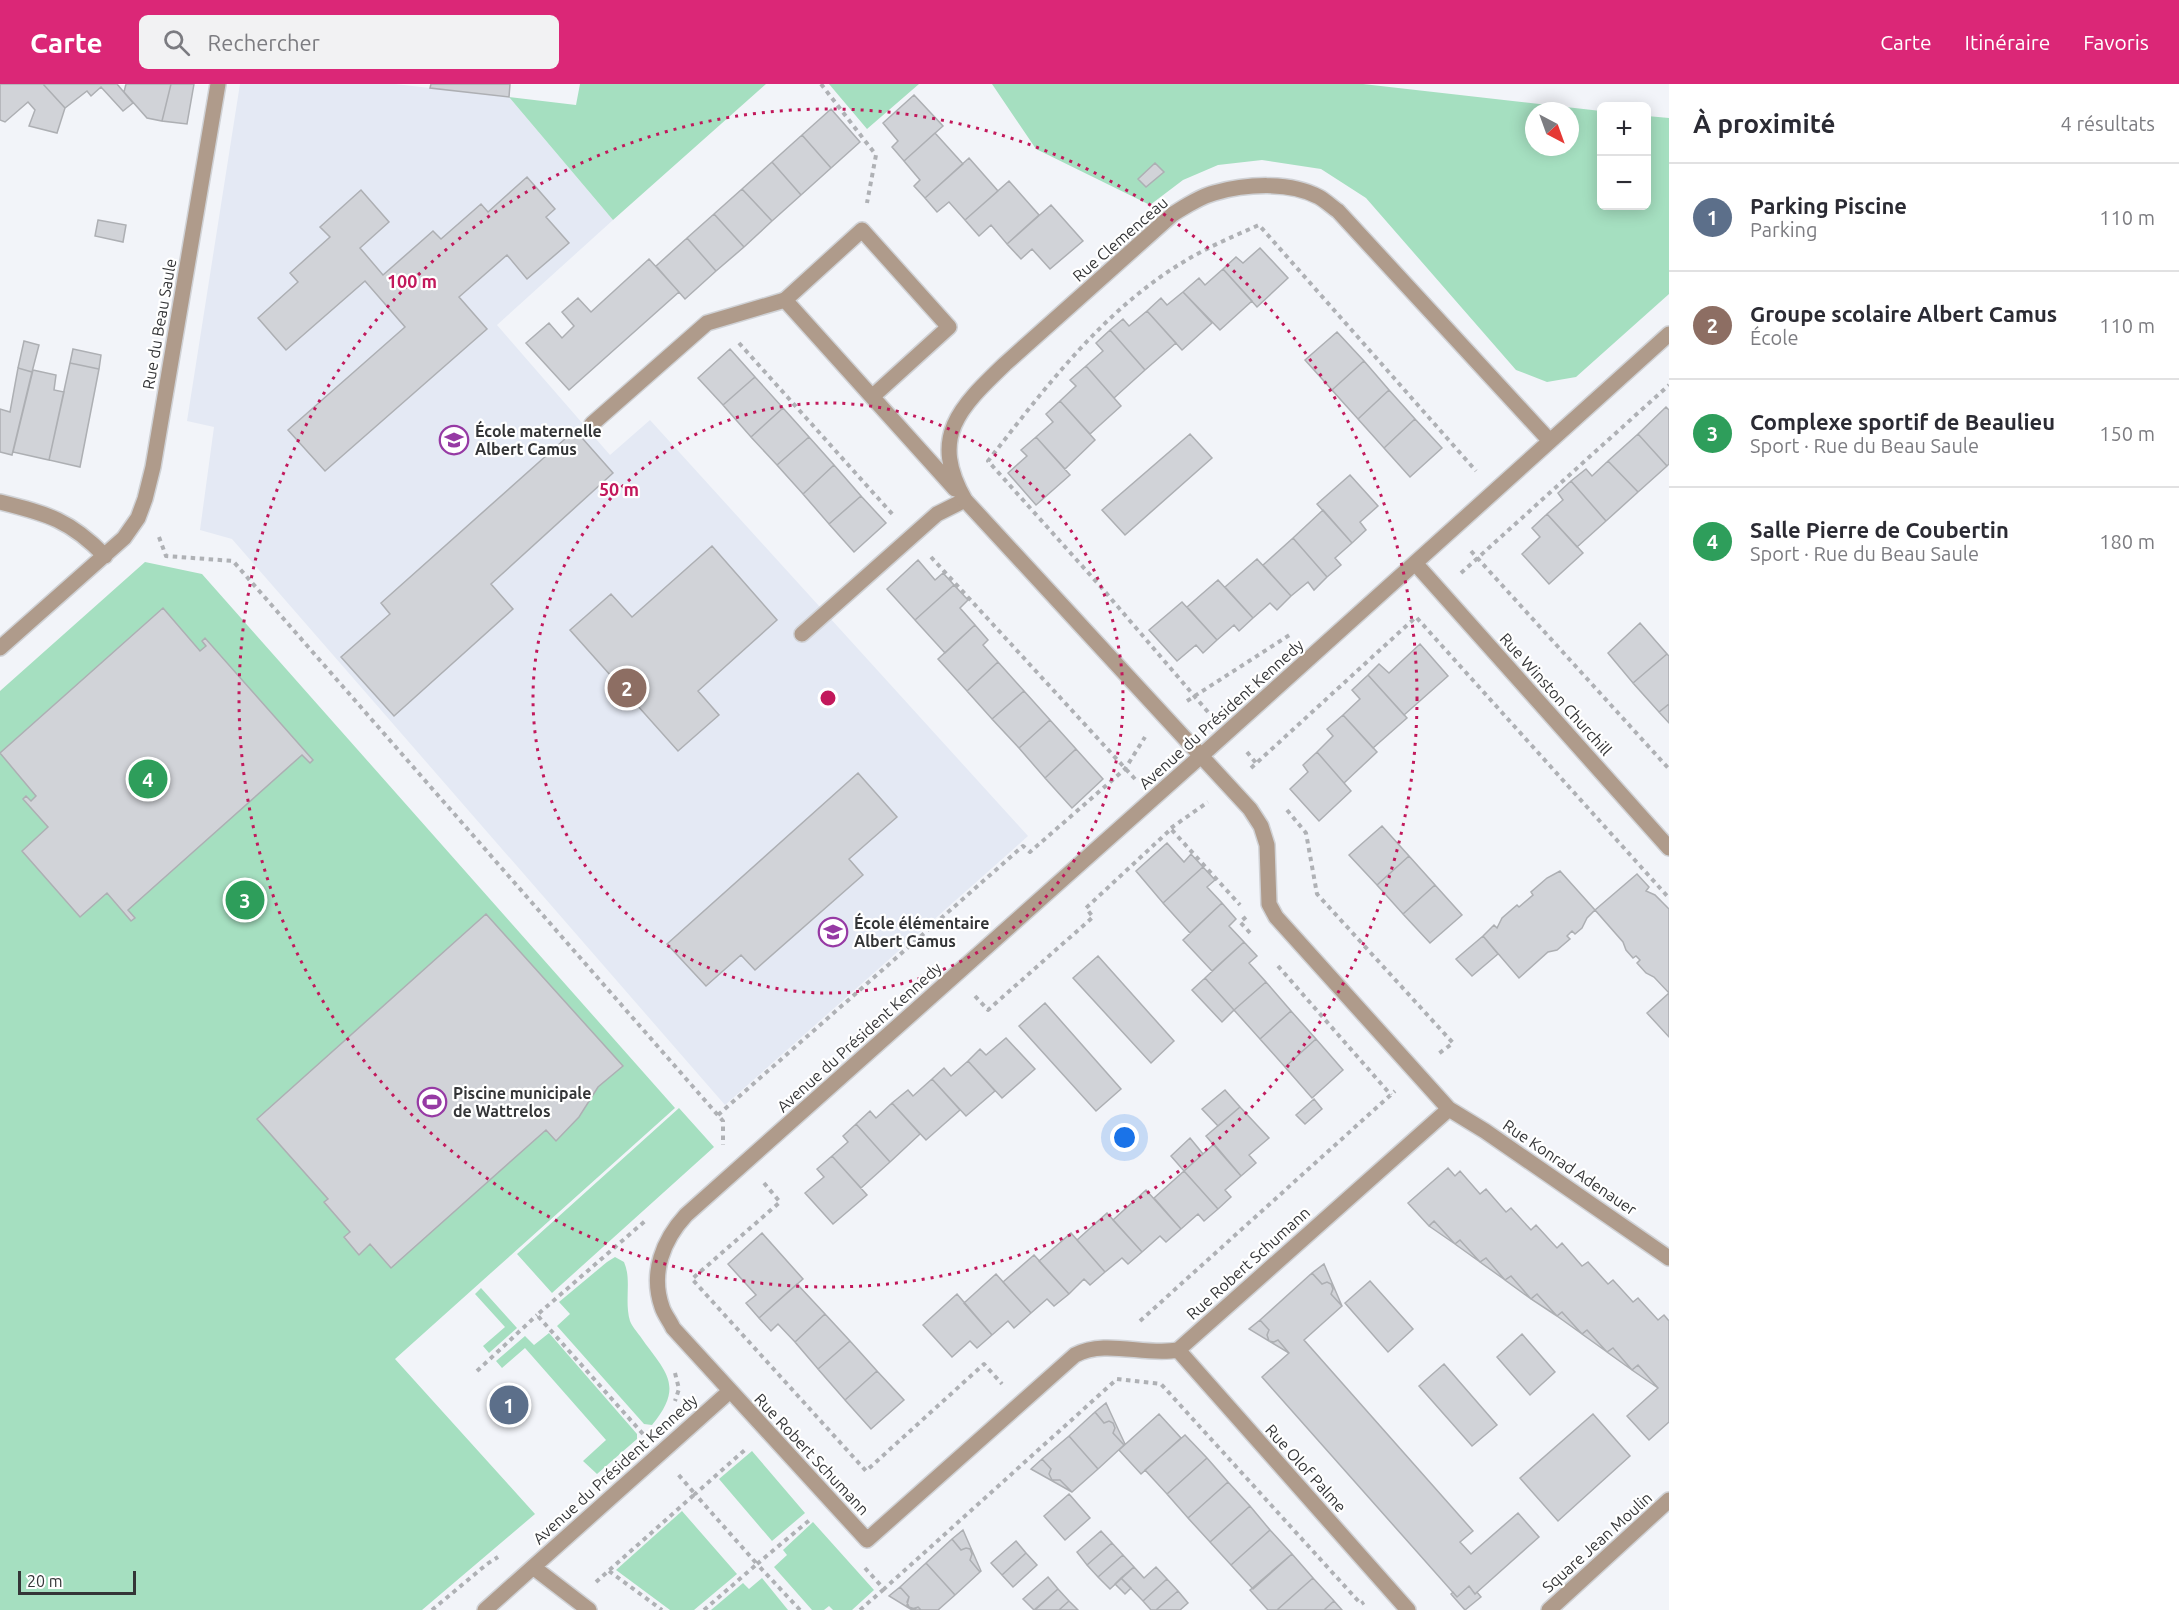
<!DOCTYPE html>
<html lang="fr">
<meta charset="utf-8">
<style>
body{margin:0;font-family:Ubuntu,sans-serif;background:#f2f2f3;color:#2b2b33}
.controls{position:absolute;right:18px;top:18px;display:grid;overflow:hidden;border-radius:9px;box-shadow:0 3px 15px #0003}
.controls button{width:54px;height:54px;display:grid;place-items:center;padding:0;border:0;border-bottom:2px solid #e1e1e2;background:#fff;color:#2b2b33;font:30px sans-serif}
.compass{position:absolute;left:1525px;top:18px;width:54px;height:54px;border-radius:50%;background:#fff;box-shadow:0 3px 15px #0003;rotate:139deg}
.scale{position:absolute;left:18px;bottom:15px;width:118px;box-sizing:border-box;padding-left:6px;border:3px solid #343537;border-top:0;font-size:16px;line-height:21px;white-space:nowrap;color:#343537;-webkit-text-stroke:4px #fff;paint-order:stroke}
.you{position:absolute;left:1125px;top:1054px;width:21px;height:21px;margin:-15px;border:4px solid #fff;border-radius:50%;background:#1a73e8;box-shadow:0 0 0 9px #1a73e833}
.badge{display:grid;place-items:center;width:39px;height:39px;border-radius:50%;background:#db2777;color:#fff;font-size:20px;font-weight:700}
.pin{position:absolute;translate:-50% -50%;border:3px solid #fff;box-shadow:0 2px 6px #0006}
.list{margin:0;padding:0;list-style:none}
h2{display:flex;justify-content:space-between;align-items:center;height:78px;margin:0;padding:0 24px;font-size:26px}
h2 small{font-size:20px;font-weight:400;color:#7c7c81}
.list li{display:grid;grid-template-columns:39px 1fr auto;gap:18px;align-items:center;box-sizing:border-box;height:108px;padding:0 24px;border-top:2px solid #e1e1e2}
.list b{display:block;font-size:22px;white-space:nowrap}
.list p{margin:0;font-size:20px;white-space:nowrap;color:#7c7c81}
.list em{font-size:20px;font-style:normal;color:#7c7c81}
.icon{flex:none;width:33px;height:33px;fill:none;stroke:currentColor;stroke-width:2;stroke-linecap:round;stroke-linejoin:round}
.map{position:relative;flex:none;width:1669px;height:1526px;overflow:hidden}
header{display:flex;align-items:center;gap:36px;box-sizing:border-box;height:84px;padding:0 30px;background:#db2777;color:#fff}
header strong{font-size:28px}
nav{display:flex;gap:33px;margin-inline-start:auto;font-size:21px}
.search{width:420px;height:54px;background:#f2f2f3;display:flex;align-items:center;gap:15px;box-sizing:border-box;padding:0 21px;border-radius:9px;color:#7c7c81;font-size:22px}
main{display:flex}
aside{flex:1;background:#fff}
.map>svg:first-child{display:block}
</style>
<header>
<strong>Carte</strong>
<div class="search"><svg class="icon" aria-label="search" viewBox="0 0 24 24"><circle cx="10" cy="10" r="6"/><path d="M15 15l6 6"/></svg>Rechercher</div>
<nav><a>Carte</a><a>Itinéraire</a><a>Favoris</a></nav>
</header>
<main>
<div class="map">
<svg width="1669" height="1526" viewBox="0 0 1669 1526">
<rect width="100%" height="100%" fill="#f2f4f9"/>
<path fill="#e4e9f4" d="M240 0H395L509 13 613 136 497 241 610 371 650 336 1028 752 725 1021 232 455 200 446 214 343 187 337Z"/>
<path fill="#a5dfc0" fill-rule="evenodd" d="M580 0H766L613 136 509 13 576 21Z
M829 0H919L867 45Z
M992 0H1363L1601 27 1602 122H1646L1647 32 1669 34V210L1576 293 1547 298 1516 286 1366 114 1321 85 1262 76 1218 81 1183 96 1150 121 1036 65ZM1534 27H1570V63H1534Z
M145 478 202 490 675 1024 395 1275 535 1430 422 1526H0V607Z
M679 1024 714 1063 552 1209 517 1170Z
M615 1173 624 1178C632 1196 624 1217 630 1237 632 1242 637 1248 640 1252 664 1287 686 1300 652 1341L644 1340 557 1242 570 1230 559 1218 607 1178Z
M481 1204 517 1244 489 1269 483 1262 505 1243 475 1210Z
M549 1249 637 1350V1355L597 1390 583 1377 606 1356 525 1264 502 1284 496 1277 525 1252 534 1261Z
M752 1367 805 1429 772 1457 719 1395Z
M682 1427 737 1490 694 1526H670L616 1486Z
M813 1438 874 1506 852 1526H833L829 1522 824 1526H812L774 1483 787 1471 783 1466Z
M762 1494 788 1526H711L743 1499 749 1505Z"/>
<path fill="#d1d3d8" stroke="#adafb3" stroke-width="1.5" d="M0 0H43L65 24 57 49 29 42 35 26 28 18 5 38 0 36Z
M43 0H117L133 19 123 27 101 3 91 12 87 7 65 24Z
M126 0H171L162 37 147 34 124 8Z
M171 0H194L187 40 162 37Z
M431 0H510L509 13 430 4Z
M914 11 943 42 904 77 892 63 898 57 883 39Z
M831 25 860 58 831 84 802 51Z
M935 49 963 80 925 114 914 102 920 96 904 77Z
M802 51 831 84 801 111 772 78Z
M969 74 998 107 965 136 949 118 937 128 925 114Z
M772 78 801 111 772 137 742 105Z
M1155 79 1164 88 1146 103 1138 95Z
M527 93 555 125 546 133 569 159 527 195 507 171 459 213 487 245 325 387 288 346 405 243 365 197 286 266 258 234 298 198 290 189 330 153 320 143 361 106 389 138 360 164 383 191 433 147 441 155 481 120 488 128Z
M1009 97 1039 131 1007 160 991 141 979 152 965 136Z
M742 105 772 137 744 163 714 130Z
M1051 121 1083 157 1050 185 1032 165 1021 175 1007 160Z
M714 130 744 163 716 187 687 154Z
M98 136 126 141 123 158 95 152Z
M687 154 716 187 685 215 656 182Z
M1260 164 1288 194 1257 223 1223 185 1236 173 1243 179Z
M649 175 679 208 569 306 526 259 549 239 562 254 574 242 562 228 578 214 591 228Z
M1223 185 1252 217 1220 246 1183 208 1199 194 1205 201Z
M1183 208 1212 239 1182 266 1147 227 1161 214 1167 221Z
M1147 227 1176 259 1145 286 1110 246 1123 235 1129 242Z
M1110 246 1145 286 1114 314 1086 282 1103 267 1096 259Z
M1337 248 1364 277 1332 306 1305 276Z
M24 257 39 261 32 288 18 284Z
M73 265 101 271 99 285 70 279Z
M730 265 755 293 723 321 698 294Z
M1364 277 1389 306 1358 335 1332 306Z
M70 279 99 285 80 383 49 376Z
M1086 282 1121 322 1090 350 1060 317 1076 302 1070 296Z
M18 284 32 288 12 371 0 368V325L10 328Z
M33 286 56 291 54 306 64 308 49 376 13 368Z
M755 293 783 324 751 353 723 321Z
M1389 306 1415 335 1384 364 1358 335Z
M1060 317 1095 356 1065 385 1036 353 1053 338 1046 330Z
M1666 323 1669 326V380L1667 382 1638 350Z
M783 324 809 353 777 381 751 353Z
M1415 335 1442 364 1410 393 1384 364Z
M575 346 613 389 491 500 513 525 394 632 341 573 390 530 381 519Z
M1190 350 1212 374 1125 451 1102 426Z
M1638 350 1667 382 1638 408 1608 377Z
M809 353 834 381 803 410 777 381Z
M1036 353 1070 391 1036 421 1008 389 1027 372 1021 366Z
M1608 377 1638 408 1606 437 1571 397 1586 385 1592 392Z
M834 381 861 412 829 440 803 410Z
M1350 391 1378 422 1360 438 1366 446 1352 459 1317 420Z
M1571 397 1606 437 1577 463 1547 430 1563 416 1558 409Z
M861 412 886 439 854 468 829 440Z
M1323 426 1352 459 1335 474 1341 481 1327 493 1293 454Z
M1547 430 1583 469 1549 500 1522 470 1540 453 1532 444Z
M1293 454 1327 493 1314 506 1308 498 1291 512 1263 481Z
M712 462 777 536 698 607 719 631 678 667 570 546 611 510 632 533Z
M1257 475 1291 512 1277 526 1270 519 1253 534 1225 503Z
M918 476 935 496 943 489 954 501 915 536 887 505Z
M1218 496 1253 534 1239 547 1234 541 1217 556 1187 523Z
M954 501 968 516 960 524 975 541 945 569 915 536Z
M1182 518 1217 556 1203 569 1196 561 1177 577 1149 546Z
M163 524 200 567 206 562 202 557 205 554 313 676 310 679 302 671 128 826 135 834 131 837 107 809 80 833 22 767 48 743 23 715 26 712 31 717 36 712 0 669Z
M1640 539 1667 570 1633 599 1608 569Z
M975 541 988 556 983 561 998 578 967 607 938 575Z
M1420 560 1448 592 1404 631 1368 591 1379 580 1389 589Z
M1667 570 1669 572V620L1659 628 1633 599Z
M998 578 1024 607 992 635 967 607Z
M1368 591 1407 634 1373 664 1343 631 1360 615 1352 606Z
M1024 607 1050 636 1019 664 992 635Z
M1669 620V639L1659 628Z
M1343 631 1377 668 1344 699 1317 668 1333 652 1327 645Z
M1050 636 1076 665 1045 694 1019 664Z
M1076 665 1103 695 1072 724 1045 694Z
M1317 668 1351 707 1319 737 1290 705 1308 688 1303 681Z
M858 689 897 733 849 775 863 791 755 886 741 871 706 902 667 860Z
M1382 742 1409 772 1377 801 1349 771Z
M1167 759 1184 778 1191 770 1203 783 1163 819 1136 787Z
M1409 772 1435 801 1403 830 1377 801Z
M1203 783 1215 796 1207 803 1222 819 1190 849 1163 819Z
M1560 787 1595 826 1587 834 1582 844 1575 850 1572 847 1567 852 1570 855 1557 866 1548 868 1519 894 1483 852 1494 841 1497 844 1502 834 1517 821 1519 823 1533 811 1531 808 1547 794Z
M1637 790 1649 803 1646 807 1655 811 1669 825V909L1654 893 1646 889 1637 879 1640 876 1636 872 1633 874 1626 866 1623 858 1595 826Z
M1435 801 1462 831 1430 859 1403 830Z
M1222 819 1236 835 1229 842 1244 858 1212 887 1183 856Z
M486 830 623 982 598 1003 579 1033 556 1057 546 1046 391 1184 370 1160 359 1171 344 1153 350 1148 324 1118 328 1115 257 1035Z
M1483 852 1498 870 1472 892 1456 875Z
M1244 858 1257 872 1249 879 1266 898 1234 926 1205 894Z
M1098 872 1174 957 1151 979 1073 894Z
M1205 894 1234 926 1222 938 1192 906Z
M1266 898 1291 927 1260 955 1234 926Z
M1669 909V953L1647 929Z
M1045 919 1121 1005 1096 1027 1019 942Z
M1291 927 1316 955 1285 983 1260 955Z
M1006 954 1035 985 1002 1014 968 977 980 965 986 971Z
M1316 955 1343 986 1312 1014 1285 983Z
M968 977 995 1007 966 1032 932 995 944 984 951 992Z
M932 995 960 1026 926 1056 892 1019 908 1006 913 1012Z
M1225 1006 1240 1023 1218 1042 1202 1025Z
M1314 1015 1322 1025 1305 1040 1296 1031Z
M892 1019 920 1050 890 1078 856 1040 870 1027 876 1034Z
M1240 1023 1269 1054 1249 1071 1256 1079 1241 1092 1206 1052Z
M856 1040 890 1078 861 1104 832 1072 848 1058 843 1052Z
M1190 1054 1203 1070 1184 1087 1171 1072Z
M1214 1060 1241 1092 1225 1106 1231 1113 1218 1125 1184 1087Z
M832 1072 867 1111 833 1140 805 1109 824 1093 817 1085Z
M1448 1084 1455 1092 1460 1087 1480 1110 1486 1105 1506 1128 1511 1124 1531 1146 1536 1141 1557 1164 1562 1159 1582 1182 1588 1178 1608 1200 1613 1196 1633 1218 1638 1214 1658 1236 1664 1231 1669 1237V1338L1649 1356 1627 1332 1658 1304 1638 1281 1632 1286 1613 1264 1607 1268 1587 1246 1582 1250 1562 1228 1557 1232 1537 1210 1531 1215 1511 1192 1505 1196 1486 1174 1480 1178 1460 1156 1455 1160 1434 1137 1429 1142 1408 1119Z
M1184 1087 1218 1125 1204 1137 1198 1130 1181 1145 1154 1114Z
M1146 1106 1181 1145 1166 1158 1160 1152 1142 1168 1113 1136Z
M1107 1129 1142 1168 1128 1180 1122 1174 1105 1188 1077 1156Z
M1434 1137 1455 1160 1429 1142Z
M762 1149 803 1195 759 1234 746 1219 756 1211 728 1180Z
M1071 1149 1105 1188 1090 1201 1084 1195 1069 1210 1039 1177Z
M1460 1156 1480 1178 1455 1160Z
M1034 1171 1069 1210 1054 1222 1047 1215 1031 1229 1003 1198Z
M1486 1174 1505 1196 1480 1178Z
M1324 1180 1342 1222 1331 1210 1333 1205 1331 1200 1327 1198 1322 1200 1312 1189Z
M1312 1189 1322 1200 1327 1198 1331 1200 1333 1205 1331 1210 1342 1222 1304 1256 1473 1447 1460 1458 1471 1470 1518 1429 1539 1453 1475 1510 1469 1502 1457 1513 1262 1293 1289 1269 1278 1256 1274 1258 1269 1257 1267 1251 1269 1246 1260 1236Z
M996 1190 1031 1229 1014 1244 1008 1237 992 1251 964 1219Z
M1511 1192 1531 1215 1505 1196Z
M1370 1197 1413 1245 1388 1268 1345 1219Z
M797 1200 825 1230 795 1258 778 1240 771 1247 759 1234Z
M957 1210 992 1251 977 1264 970 1257 952 1273 923 1241Z
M1537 1210 1557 1232 1531 1215Z
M1562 1228 1582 1250 1557 1232Z
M825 1230 850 1257 818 1285 795 1258Z
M1260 1236 1269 1246 1267 1251 1269 1257 1274 1258 1278 1256 1289 1269 1249 1245Z
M1587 1246 1607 1268 1582 1250Z
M1522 1250 1555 1288 1530 1311 1497 1273Z
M850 1257 877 1287 845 1316 818 1285Z
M1613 1264 1632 1286 1607 1268Z
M1444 1280 1497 1341 1472 1362 1419 1302Z
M1638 1281 1658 1304 1632 1286Z
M877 1287 904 1316 871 1345 845 1316Z
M1106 1319 1125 1360 1124 1361 1113 1349 1115 1344 1113 1339 1109 1337 1104 1339 1095 1328Z
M1095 1328 1104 1339 1109 1337 1113 1339 1115 1344 1113 1349 1124 1361 1098 1385 1069 1352Z
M1159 1330 1181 1354 1141 1390 1119 1366Z
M1593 1330 1630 1372 1558 1437 1520 1394Z
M1185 1351 1207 1374 1167 1410 1145 1386Z
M1069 1352 1098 1385 1072 1408 1060 1396H1052L1049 1390 1051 1385 1042 1375Z
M1207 1374 1228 1398 1188 1434 1167 1410Z
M1042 1375 1051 1385 1049 1390 1052 1396H1060L1072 1408 1031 1385Z
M1228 1398 1250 1422 1210 1458 1188 1434Z
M1069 1410 1090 1434 1065 1456 1044 1432Z
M1250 1422 1270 1446 1231 1481 1210 1458Z
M963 1446 981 1487 980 1488 970 1476 972 1470 970 1465 966 1464 961 1466 952 1455Z
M1270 1446 1292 1470 1253 1505 1231 1481Z
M1101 1447 1112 1459 1087 1481 1077 1468Z
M952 1455 961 1466 966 1464 970 1465 972 1470 970 1476 980 1488 955 1511 926 1479Z
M1016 1457 1026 1469 1002 1491 991 1479Z
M1112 1459 1123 1471 1098 1493 1087 1481Z
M1026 1469 1037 1481 1013 1503 1002 1491Z
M1292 1470 1313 1494 1277 1526H1268L1250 1506Z
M1123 1471 1134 1483 1110 1505 1098 1493Z
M926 1479 955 1511 938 1526H921L918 1523 912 1525 907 1521 909 1513 900 1503Z
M1134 1483 1144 1494 1156 1483 1167 1495 1143 1517 1121 1494Z
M1048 1493 1058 1505 1034 1526 1023 1515Z
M1121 1494 1131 1504 1125 1510 1115 1500Z
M1313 1494 1334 1517 1324 1526H1277Z
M1167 1495 1178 1507 1156 1526H1151L1143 1517Z
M1469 1502 1475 1510 1477 1508 1481 1513 1465 1526 1451 1510 1453 1508 1457 1513Z
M900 1503 909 1513 907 1518 909 1523 915 1525 918 1523 921 1526H912L889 1512Z
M1058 1505 1069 1517 1059 1526H1035Z
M1178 1507 1188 1519 1180 1526H1156Z
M1069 1517 1078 1526H1059Z
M1334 1517 1342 1526H1324Z"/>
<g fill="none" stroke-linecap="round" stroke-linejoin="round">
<g stroke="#d0d2d6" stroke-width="18">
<path id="service" d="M592 340 707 239 785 216
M802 550 937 430 965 416"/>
</g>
<g stroke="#d0d2d6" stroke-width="18">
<path id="minor" d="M873 312 949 243 862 146 785 216 955 405
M1550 357 1338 127C1332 123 1326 117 1319 113 1290 97 1245 100 1214 109 1199 113 1186 122 1173 130L1005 280C959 324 929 353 965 416L1250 725 1261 742 1267 761 1269 820 1276 833 1449 1025 1178 1266C1144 1272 1106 1255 1075 1271L867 1456 673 1244C670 1237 664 1230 662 1223 650 1189 663 1156 686 1131L1202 671 1669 250
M0 418C48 430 70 436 105 472
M1415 479 1669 764
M0 564 124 454 138 434 145 415 153 383 218 0
M1449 1025 1485 1047 1669 1174
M1178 1266 1408 1526
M533 1483 589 1526
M485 1526 730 1307
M1549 1526 1669 1416"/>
</g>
<path stroke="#afb1b5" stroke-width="4" stroke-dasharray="4.5 4.5" stroke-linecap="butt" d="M821 0 876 71 867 119
M739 259 894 432
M159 453 166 472 233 477 723 1037V1061
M1471 467 1669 685
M931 473 1135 695
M1461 489 1669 301
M1187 617 1291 550
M1208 628 1101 503 988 377C1045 304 1104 225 1185 177 1208 163 1234 152 1259 141L1476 387
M1247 668 1256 679
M1251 684 1416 533 1669 814
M1287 726 1306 749 1317 810 1453 959 1437 971
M1171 744 1208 718
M1246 833 1240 838 1252 851
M1278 882 1391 1011
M975 912 988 926 1093 833 1086 824 1171 745 1240 821
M718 1031 1023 762 1030 768 1125 685 1145 653
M764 1099 780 1118 692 1195 866 1387 984 1280 1002 1300
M1140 1237 1395 1007
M477 1287 537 1231
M675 1289 679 1305 675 1317
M643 1350 537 1231 645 1137
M865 1484 884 1505 1117 1295 1161 1300 1361 1520 1364 1518
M609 1487 662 1526
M596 1498 695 1410 677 1389
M432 1526 487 1480 498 1473
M704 1526 757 1480 695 1410 747 1364
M800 1526 757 1480 812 1434
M860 1526 884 1505"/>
<use href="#service" stroke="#af9b8b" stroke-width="15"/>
<use href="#minor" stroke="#af9b8b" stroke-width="15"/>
</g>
<g fill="none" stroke="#c2185b" stroke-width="3" stroke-dasharray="3 6">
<circle cx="828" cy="614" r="295"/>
<circle cx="828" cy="614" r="589"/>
</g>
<defs>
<g id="school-ring" transform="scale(1.5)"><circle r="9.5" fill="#fff" stroke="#963aa4" stroke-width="1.5"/><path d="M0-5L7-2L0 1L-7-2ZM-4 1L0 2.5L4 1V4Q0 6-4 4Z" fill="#963aa4"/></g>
<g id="stadium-ring" transform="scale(1.5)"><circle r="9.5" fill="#fff" stroke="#963aa4" stroke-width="1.5"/><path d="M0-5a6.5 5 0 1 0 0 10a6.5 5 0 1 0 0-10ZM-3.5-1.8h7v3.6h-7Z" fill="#963aa4"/></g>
</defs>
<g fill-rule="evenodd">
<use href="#school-ring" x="454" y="356"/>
<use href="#school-ring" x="833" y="848"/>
<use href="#stadium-ring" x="432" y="1018"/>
</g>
<g text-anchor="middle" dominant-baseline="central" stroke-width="4.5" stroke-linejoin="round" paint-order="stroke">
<g font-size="16" fill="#343537" stroke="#fff">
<text transform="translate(1120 155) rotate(-41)">Rue Clemenceau</text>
<text transform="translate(159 240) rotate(-80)">Rue du Beau Saule</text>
<text transform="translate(1556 610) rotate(48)">Rue Winston Churchill</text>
<text transform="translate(1221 630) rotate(-42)">Avenue du Président Kennedy</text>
<text transform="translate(859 953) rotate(-42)">Avenue du Président Kennedy</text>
<text transform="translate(1570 1083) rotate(34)">Rue Konrad Adenauer</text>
<text transform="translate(1248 1179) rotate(-42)">Rue Robert Schumann</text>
<text transform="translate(812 1370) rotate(47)">Rue Robert Schumann</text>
<text transform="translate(1306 1384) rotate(48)">Rue Olof Palme</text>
<text transform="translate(615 1385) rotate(-42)">Avenue du Président Kennedy</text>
<text transform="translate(1597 1458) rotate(-42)">Square Jean Moulin</text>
</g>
<g font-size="16" font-weight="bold" fill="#343537" stroke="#fff" text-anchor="start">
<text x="475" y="347">École maternelle<tspan x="475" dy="18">Albert Camus</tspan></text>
<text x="854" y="839">École élémentaire<tspan x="854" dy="18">Albert Camus</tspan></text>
<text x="453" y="1009">Piscine municipale<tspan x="453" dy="18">de Wattrelos</tspan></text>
</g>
</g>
<circle cx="828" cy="614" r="9" fill="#c2185b" stroke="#fff" stroke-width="3"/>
<g font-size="18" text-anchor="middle" font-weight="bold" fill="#c2185b" stroke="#fff" stroke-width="4.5" stroke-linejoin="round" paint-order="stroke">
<text x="412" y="204">100 m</text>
<text x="619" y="412">50 m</text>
</g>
</svg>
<div class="controls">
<button>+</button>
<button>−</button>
</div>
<svg class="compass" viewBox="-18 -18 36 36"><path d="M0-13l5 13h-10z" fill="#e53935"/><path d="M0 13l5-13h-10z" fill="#7c7c81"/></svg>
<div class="scale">20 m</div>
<div class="you"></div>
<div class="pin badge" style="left:509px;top:1321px;background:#5c6f8a">1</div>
<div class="pin badge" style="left:627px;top:604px;background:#8d6e63">2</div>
<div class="pin badge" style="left:245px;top:816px;background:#2e9e5b">3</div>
<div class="pin badge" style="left:148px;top:695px;background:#2e9e5b">4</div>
</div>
<aside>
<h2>À proximité<small>4 résultats</small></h2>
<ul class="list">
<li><span class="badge" style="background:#5c6f8a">1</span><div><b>Parking Piscine</b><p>Parking</p></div><em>110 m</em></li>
<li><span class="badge" style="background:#8d6e63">2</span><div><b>Groupe scolaire Albert Camus</b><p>École</p></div><em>110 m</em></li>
<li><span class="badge" style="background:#2e9e5b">3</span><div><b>Complexe sportif de Beaulieu</b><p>Sport · Rue du Beau Saule</p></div><em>150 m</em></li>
<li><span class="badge" style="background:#2e9e5b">4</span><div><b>Salle Pierre de Coubertin</b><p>Sport · Rue du Beau Saule</p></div><em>180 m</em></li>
</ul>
</aside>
</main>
